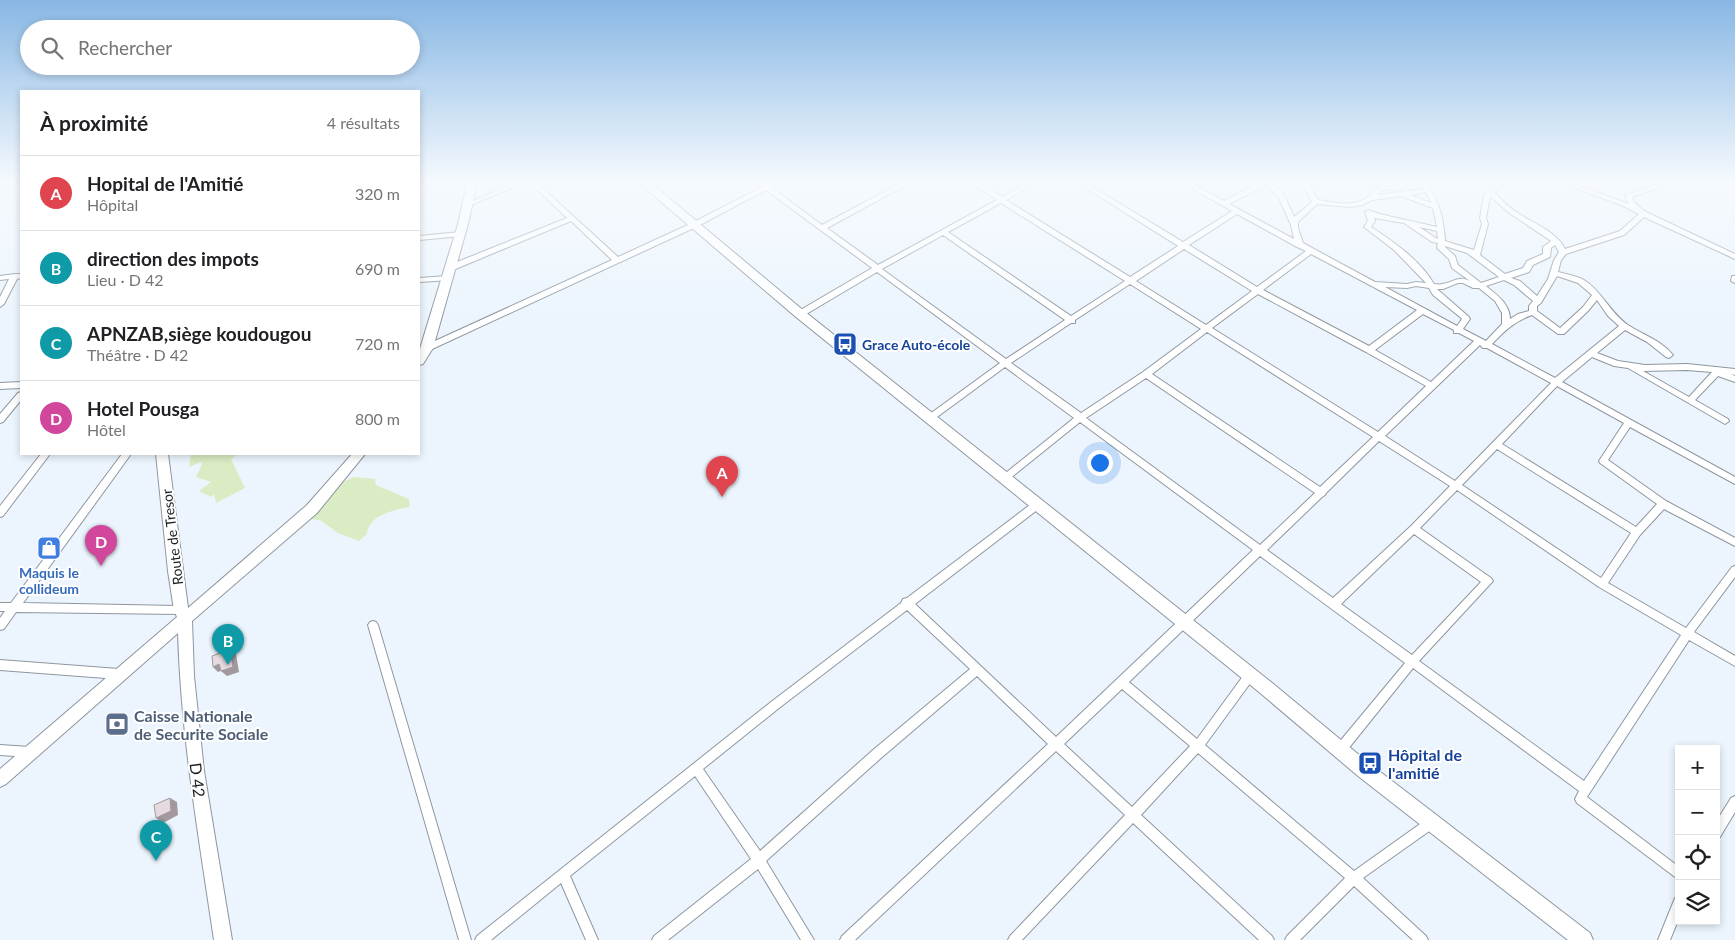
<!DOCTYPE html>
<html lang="fr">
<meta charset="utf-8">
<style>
body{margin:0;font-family:Lato,sans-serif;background:#f6f6f6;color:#202124}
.controls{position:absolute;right:15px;bottom:15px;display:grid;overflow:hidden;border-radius:0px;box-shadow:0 2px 8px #0003}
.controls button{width:45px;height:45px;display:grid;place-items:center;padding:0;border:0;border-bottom:1px solid #e0e0e0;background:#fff;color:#202124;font:25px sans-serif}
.you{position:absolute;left:1099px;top:462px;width:18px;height:18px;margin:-12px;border:4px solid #fff;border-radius:50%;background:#1a73e8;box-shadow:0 0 0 8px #1a73e833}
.badge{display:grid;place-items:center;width:32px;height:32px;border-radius:50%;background:#b45309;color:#fff;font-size:16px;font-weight:700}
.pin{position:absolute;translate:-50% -41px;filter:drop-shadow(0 1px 2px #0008)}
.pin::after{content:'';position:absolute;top:26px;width:18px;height:15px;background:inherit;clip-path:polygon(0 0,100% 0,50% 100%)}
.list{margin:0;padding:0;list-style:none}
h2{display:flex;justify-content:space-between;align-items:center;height:65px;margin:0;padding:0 20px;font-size:21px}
h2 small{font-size:16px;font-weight:400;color:#757577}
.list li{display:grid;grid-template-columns:32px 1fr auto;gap:15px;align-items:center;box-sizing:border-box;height:75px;padding:0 20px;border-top:1px solid #e0e0e0}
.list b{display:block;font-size:19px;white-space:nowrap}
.list p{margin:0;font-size:16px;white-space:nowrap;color:#757577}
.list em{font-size:16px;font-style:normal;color:#757577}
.icon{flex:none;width:28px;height:28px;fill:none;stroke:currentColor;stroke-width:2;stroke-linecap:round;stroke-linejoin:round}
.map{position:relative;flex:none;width:1735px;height:940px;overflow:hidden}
.search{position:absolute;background:#fff;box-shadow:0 2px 8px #0003;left:20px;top:20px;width:400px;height:55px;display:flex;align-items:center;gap:12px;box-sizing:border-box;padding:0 18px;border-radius:28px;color:#757577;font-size:19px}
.panel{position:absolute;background:#fff;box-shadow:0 2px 8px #0003;left:20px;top:90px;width:400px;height:365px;border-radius:0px}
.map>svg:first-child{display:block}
</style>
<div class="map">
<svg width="1735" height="940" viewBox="0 0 1735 940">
<rect width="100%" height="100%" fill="#ecf5fd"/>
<path fill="#daecc3" d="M191 454H239L231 459 245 488 216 503 214 494 211 497 199 491 211 482 196 477 202 464 201 462 189 467Z
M354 477 375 479 376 485 409 499 410 507C395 510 368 515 367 534L359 541 338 533 320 520 309 519 343 482Z"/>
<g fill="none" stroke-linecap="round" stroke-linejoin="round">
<g stroke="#8f969e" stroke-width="2">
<path id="street" d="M0 183H6L2 189 0 190Z
M514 183H523L469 206H465L464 205Z
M530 183H537L618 257 692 223 762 187 758 183 767 184 778 183 771 187 822 225 901 183H910L827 228 878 265 997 200 972 183H980L1002 197 1027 183H1035L1006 200 1130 277 1178 246 1078 183H1086L1183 242 1232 211 1182 183H1191L1224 201 1258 183H1272L1284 195 1294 217 1312 202 1306 190 1300 183H1307L1312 189 1318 200C1332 202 1351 207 1365 199 1371 195 1374 189 1380 186H1398L1401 183H1408L1402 189 1382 190 1378 195 1424 189 1420 183H1427C1439 201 1444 220 1445 241L1474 250 1482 224 1480 218 1484 195 1498 183H1505L1494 192C1502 200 1509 208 1518 213 1534 224 1556 231 1565 249L1620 231 1639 214 1621 205 1561 183H1571L1629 204 1625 196 1626 195 1661 183H1672L1632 197 1635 203 1644 211 1735 254V259L1644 217 1624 235 1566 254 1561 260 1558 272C1566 274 1577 276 1584 280 1602 291 1610 313 1628 325 1643 335 1661 340 1673 355L1669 358 1666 357 1647 342 1625 330 1597 353 1618 361 1645 365 1687 364 1735 369V375L1731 374 1735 376V382L1718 376 1695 400 1728 419 1729 421 1725 424 1628 368 1614 366 1592 357 1562 382 1735 477V484L1630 427 1608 460 1666 501 1735 538V546L1664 509 1640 535 1608 583 1686 628 1732 567 1735 566V577L1694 632 1735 656V666L1689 640 1587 797 1679 867V880L1577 803 1575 799 1579 791 1413 668 1344 754 1340 755 1336 754 1335 750 1336 746 1405 663 1260 556 1129 682 1197 739 1246 672 1250 670 1254 672 1255 675 1254 678 1205 745 1354 871 1427 819 1431 817 1435 819 1437 823 1435 827 1363 878 1426 936 1428 940H1413L1354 886 1300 940H1285L1287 936 1345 878 1198 753 1141 815 1272 936 1274 940H1259L1133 823 1022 940H1008L1010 936 1125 815 1056 751 855 940H840L842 936 1048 744 977 676 881 758 766 861 814 940H801L758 869 668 940H652L654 936 751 859 695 776 570 876 598 940H586L561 883 491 940H475L477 936 771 702 901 603 903 599 907 598 1035 501H1041L1043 504 1041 507 915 604 1056 737 1253 550 1080 422 1008 480H1002L1001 478 1002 476 1074 418 1005 367 933 420H927L926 418 927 416 1000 363 877 272 803 316H797L796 314 797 312 872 268 766 190 696 227 430 350H424L423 348 424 346 612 260 571 221 453 270H447V266L567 218ZM1266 185 1278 196 1291 225 1294 239 1229 204ZM1426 192 1431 203 1410 195ZM1401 196 1433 208 1437 227C1414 221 1390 218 1368 210L1365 212 1368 221 1364 227 1394 250 1426 283 1416 282 1407 284 1375 282 1303 243 1298 228V222L1317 204 1351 207 1362 205 1372 200ZM1490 196 1508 212 1551 241 1543 247V254L1527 261 1523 268 1505 274 1480 255 1488 224 1486 218ZM1001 203 1125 281 1071 316 948 232ZM1237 214 1297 247 1306 251 1257 287 1189 245ZM1374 218 1404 223 1432 242 1438 243 1437 248 1449 259 1452 268 1470 281C1458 275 1453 283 1442 284 1440 285 1437 284 1434 284 1420 260 1394 242 1371 227L1375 221ZM1419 227 1437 231 1438 239 1436 238ZM943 235 1065 320 1006 359 882 269ZM1555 245 1559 252 1554 260 1548 279 1537 296 1520 281 1511 278 1529 272 1533 265 1550 257 1551 248ZM1445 246 1467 253 1499 277 1481 283 1458 265 1455 256 1445 247ZM1184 249 1252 291 1206 325 1136 281ZM1311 254 1417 310 1369 346 1263 290ZM1557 276 1578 283 1592 295 1583 307 1560 328 1537 311V306L1541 303ZM1504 280 1514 285 1533 301 1529 306V311L1518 314 1510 319C1510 304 1497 295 1486 286ZM1458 283H1463L1473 288H1479L1495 301 1502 313V324L1486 341 1463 329 1470 319 1469 317 1437 289H1443ZM1130 284 1201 329 1143 372 1081 413 1011 363 1071 323H1075V320ZM1416 286 1429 288 1433 295 1460 317 1462 319 1457 326 1385 287 1407 288ZM1258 294 1366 352 1426 386 1378 432 1212 328ZM1597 300 1608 316 1619 326 1555 378 1492 344C1504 331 1515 321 1532 315L1558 334H1564L1588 311ZM1423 314 1454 330V333H1459L1474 341 1431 382 1375 350ZM1207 332 1373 437 1320 487 1152 374ZM1480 345 1483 348H1487L1551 383 1455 481 1385 436ZM1687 370 1712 372 1689 397 1643 371ZM1146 378 1315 493 1260 545 1086 418ZM1557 386 1624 423 1599 461 1600 463 1657 504 1636 527 1502 444ZM1379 441 1450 486 1411 526 1333 598 1267 550 1322 497 1325 495 1326 493ZM1497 449 1631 533 1601 578 1462 485ZM1457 490 1599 587 1681 635 1584 781 1419 661 1493 581 1491 578 1420 528ZM1414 534 1481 582 1412 655 1341 604ZM907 610 970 669 873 750 760 851 703 769 779 708ZM1122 689 1190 746 1132 807 1064 744Z
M460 232H462V236L419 240V236Z
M15 274H21V278L17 279 4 304 0 307V297L9 279 0 280V276Z
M447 276 451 278 450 280 419 282V278Z
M1732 276H1735V283L1731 281Z
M21 382V388L0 389V383Z
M21 392V400L3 422 0 423V414L18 393Z
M41 454H50L3 516 0 517V506Z
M122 454H131L23 603 177 606 181 603 184 604 186 610 184 613 181 614 16 612 4 629 0 630V618L5 611H0V603H11Z
M373 621 376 622 378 625 471 940H459L368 625 370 622Z
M0 660 119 669 123 671 124 674 123 677 119 679 0 670Z
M0 745 30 747 34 748 35 752 34 756 30 757 0 755Z
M1735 796V812L1720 837 1716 839V822L1731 798Z
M1679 896V918L1670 940H1658L1675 898Z"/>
</g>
<g stroke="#8f969e" stroke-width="2">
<path id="secondary" d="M467 183H477L468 224 433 348 423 364 419 365V352L458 224Z
M156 454H168L188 608 307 505 352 454H365L317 513 192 621 194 676 204 771 232 940H214C199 838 181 737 178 633L6 784 0 787V769L177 617 174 610 168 571Z"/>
</g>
<g stroke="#8f969e" stroke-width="2">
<path id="primary" d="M639 183H651L804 311 1271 682 1370 764 1590 933 1593 940H1568L1358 776 1259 692 796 317Z"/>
</g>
<use href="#street" fill="#fff" fill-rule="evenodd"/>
<use href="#secondary" fill="#fff" fill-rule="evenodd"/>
<use href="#primary" fill="#fff" fill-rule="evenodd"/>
</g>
<path fill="#a1999d" d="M230 649 236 654 239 672 227 676 221 671Z
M219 664 225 669 218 672 213 667Z
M170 798 177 802 178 815 163 823 156 818Z"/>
<path fill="#e6dae0" stroke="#a1999d" d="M230 649 233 667 221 671 219 664 213 667 212 656Z
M170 798 171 811 156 818 154 805Z"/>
<linearGradient id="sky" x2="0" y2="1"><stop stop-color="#88b7e4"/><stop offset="0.58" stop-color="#f6fafe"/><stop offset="1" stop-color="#f6fafe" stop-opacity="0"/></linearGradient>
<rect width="1735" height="315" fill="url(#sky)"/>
<defs>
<g id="bus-square" transform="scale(1.25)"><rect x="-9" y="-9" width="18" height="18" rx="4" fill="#1a4fb4" stroke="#fff"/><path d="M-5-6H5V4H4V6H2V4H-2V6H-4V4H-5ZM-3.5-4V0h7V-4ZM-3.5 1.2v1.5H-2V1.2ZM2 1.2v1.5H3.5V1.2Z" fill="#fff"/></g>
<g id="shop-square" transform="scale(1.25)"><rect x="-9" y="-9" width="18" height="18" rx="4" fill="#3f7fe0" stroke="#fff"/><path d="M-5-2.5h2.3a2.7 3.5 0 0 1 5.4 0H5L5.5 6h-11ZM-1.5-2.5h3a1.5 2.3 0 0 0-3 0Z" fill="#fff"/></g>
<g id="bank-square" transform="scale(1.25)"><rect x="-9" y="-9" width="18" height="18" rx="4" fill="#5c6f8a" stroke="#fff"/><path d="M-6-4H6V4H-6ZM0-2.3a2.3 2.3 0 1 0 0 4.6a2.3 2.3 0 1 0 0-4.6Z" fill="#fff"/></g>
</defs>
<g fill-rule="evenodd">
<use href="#bus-square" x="845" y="344"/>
<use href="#shop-square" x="49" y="548"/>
<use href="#bank-square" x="117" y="724"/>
<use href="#bus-square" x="1370" y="763"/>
</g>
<g text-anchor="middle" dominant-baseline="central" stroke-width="4" stroke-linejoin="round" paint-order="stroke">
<g font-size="14" font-weight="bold" fill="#164399" stroke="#fff" text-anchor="start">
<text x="862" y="344">Grace Auto-école</text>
</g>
<g font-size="14" fill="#1c1f22" stroke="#fff">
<text transform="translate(172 537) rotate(-97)">Route de Tresor</text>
</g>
<g font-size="14" font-weight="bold" fill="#366cbe" stroke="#fff">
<text x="49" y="572">Maquis le<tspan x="49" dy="16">collideum</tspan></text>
</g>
<g font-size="16" font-weight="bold" fill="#4e5e75" stroke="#fff" text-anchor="start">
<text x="134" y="715">Caisse Nationale<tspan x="134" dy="18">de Securite Sociale</tspan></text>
</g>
<g font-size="16" font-weight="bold" fill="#164399" stroke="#fff" text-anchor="start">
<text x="1388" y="754">Hôpital de<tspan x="1388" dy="18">l'amitié</tspan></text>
</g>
<g font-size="16" fill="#1c1f22" stroke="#fff">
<text transform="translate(198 780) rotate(83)">D 42</text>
</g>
</g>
</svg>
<div class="controls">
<button>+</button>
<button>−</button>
<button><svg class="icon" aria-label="locate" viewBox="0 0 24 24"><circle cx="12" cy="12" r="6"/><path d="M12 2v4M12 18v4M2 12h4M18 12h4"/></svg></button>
<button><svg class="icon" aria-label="layers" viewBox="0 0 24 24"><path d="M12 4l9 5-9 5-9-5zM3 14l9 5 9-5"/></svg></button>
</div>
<div class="you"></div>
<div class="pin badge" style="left:722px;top:497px;background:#e0444e">A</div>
<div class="pin badge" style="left:228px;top:665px;background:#0f9aa8">B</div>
<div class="pin badge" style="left:156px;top:861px;background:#0f9aa8">C</div>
<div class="pin badge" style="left:101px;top:566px;background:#d1479c">D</div>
<div class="search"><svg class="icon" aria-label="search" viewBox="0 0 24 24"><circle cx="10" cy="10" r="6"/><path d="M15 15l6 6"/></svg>Rechercher</div>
<section class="panel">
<h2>À proximité<small>4 résultats</small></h2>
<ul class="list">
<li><span class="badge" style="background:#e0444e">A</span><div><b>Hopital de l'Amitié</b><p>Hôpital</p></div><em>320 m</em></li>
<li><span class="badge" style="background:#0f9aa8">B</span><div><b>direction des impots</b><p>Lieu · D 42</p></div><em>690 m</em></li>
<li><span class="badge" style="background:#0f9aa8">C</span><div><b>APNZAB,siège koudougou</b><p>Théâtre · D 42</p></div><em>720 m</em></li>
<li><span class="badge" style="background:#d1479c">D</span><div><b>Hotel Pousga</b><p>Hôtel</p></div><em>800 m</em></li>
</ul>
</section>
</div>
